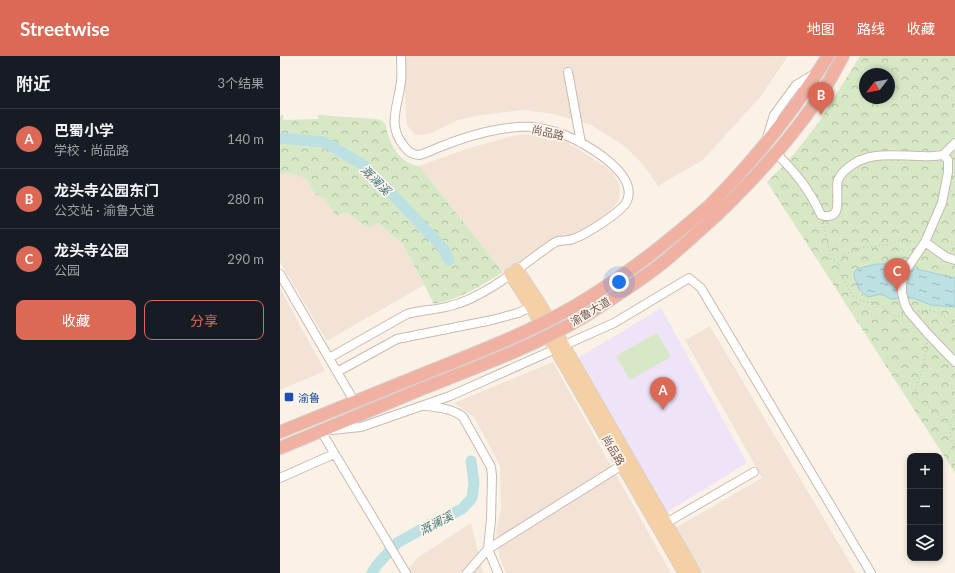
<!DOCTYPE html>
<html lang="zh">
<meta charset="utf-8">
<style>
body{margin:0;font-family:Lato,"Noto Sans SC",sans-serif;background:#242831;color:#f1f3f6}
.controls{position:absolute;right:12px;bottom:12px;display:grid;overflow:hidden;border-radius:8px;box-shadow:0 2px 6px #0003}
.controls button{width:36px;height:36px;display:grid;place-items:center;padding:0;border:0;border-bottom:1px solid #363941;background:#171b24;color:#f1f3f6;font:20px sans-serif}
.compass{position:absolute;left:579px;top:12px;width:36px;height:36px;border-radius:50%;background:#171b24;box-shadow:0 2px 6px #0003;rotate:239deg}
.you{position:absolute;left:339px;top:226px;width:14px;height:14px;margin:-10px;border:3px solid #fff;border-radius:50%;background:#1a73e8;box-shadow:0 0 0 6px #1a73e833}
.badge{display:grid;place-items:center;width:26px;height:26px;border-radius:50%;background:#dc6955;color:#fff;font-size:13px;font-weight:700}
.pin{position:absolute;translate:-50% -33px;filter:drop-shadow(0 1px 2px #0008)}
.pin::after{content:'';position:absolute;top:21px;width:14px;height:12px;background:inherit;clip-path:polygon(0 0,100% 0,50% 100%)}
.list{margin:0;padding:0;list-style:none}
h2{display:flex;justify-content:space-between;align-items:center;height:52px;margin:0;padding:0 16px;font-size:17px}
h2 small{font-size:13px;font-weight:400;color:#9ea1a6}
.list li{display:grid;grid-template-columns:26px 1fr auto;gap:12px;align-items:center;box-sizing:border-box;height:60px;padding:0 16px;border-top:1px solid #363941}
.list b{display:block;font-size:15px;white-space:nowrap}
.list p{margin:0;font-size:13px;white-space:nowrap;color:#9ea1a6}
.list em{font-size:13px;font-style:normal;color:#9ea1a6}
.actions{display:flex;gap:8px;padding:12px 16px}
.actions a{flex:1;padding:9px 0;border:1px solid #dc6955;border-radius:8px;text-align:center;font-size:14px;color:#dc6955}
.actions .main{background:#dc6955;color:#fff}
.icon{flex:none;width:22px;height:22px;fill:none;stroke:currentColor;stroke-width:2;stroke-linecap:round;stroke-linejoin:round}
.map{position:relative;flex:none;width:675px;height:517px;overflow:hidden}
header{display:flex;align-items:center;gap:24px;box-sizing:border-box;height:56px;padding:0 20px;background:#dc6955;color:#fff}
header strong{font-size:19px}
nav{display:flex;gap:22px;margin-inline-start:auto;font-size:14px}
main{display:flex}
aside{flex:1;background:#171b24}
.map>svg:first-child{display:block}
</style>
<header>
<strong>Streetwise</strong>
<nav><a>地图</a><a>路线</a><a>收藏</a></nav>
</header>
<main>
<aside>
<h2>附近<small>3个结果</small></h2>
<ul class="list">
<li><span class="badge">A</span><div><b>巴蜀小学</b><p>学校 · 尚品路</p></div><em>140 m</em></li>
<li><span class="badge">B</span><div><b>龙头寺公园东门</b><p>公交站 · 渝鲁大道</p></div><em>280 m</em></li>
<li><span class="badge">C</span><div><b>龙头寺公园</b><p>公园</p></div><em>290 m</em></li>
</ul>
<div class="actions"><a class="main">收藏</a><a>分享</a></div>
</aside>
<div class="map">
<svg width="675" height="517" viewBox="0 0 675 517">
<defs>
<pattern id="forest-crowns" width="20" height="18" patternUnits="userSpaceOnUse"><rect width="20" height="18" fill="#d6e8c6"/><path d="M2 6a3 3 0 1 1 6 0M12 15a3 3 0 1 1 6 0" fill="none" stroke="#b2bfa3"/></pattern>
<pattern id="water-ripples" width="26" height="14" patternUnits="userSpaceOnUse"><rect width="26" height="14" fill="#bde0e3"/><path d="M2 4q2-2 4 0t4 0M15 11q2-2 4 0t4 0" fill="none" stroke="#9eb8ba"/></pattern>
</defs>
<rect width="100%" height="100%" fill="#fbf2e7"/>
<path fill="#f2e3d6" d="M124 0H508L481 40 423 104 378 130 364 110 346 91 311 69 274 58 242 54 196 60 178 64 149 78 135 79 127 69 126 60Z
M263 78 287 86 326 111 333 117 340 130 339 144 332 153 324 160 292 180 284 178 223 216 139 110 186 93 236 79Z
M6 116 25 122 35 138 45 143 56 160 67 156 88 172 98 167 123 188 144 229 47 285 0 206V119Z
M0 232 45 315 0 334Z
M430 270 576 517H423L395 472 482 422 405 284Z
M273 306 391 517H226L220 503 216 475 221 453 220 410 194 361 174 347Z
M191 467 203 517H125L137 502Z"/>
<path fill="#eee3f7" d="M381 252 467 407 387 456 298 302Z"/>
<path fill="#d6e8c6" d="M377 277 391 301 350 324 336 300Z"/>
<path fill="url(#forest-crowns)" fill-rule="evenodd" d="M580 0H675V417L487 126 514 98 539 66ZM585 18H609V42H585Z
M3 59V64L38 63V59L96 63C96 63 102 64 102 65 107 68 106 74 108 79 113 94 123 108 139 110L223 216C199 231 182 242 154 248L123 188 98 167 88 172 67 156 56 160 45 143 35 138 25 122 6 116 0 119V60Z"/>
<path fill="url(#water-ripples)" stroke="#a3d0d4" d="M596 208H615L675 222V251L651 249 633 242 611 243 602 238 588 241 585 239 579 233 574 220V216L577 213Z"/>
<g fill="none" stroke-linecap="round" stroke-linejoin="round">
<path stroke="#bde0e3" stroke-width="11" d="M0 82 44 86 82 108 112 138 163 192 169 204
M92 517 97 509 117 487 149 469 182 453 192 442 194 427 191 405"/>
<g stroke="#ccb9ae" stroke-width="10">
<path id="minor" d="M288 16 301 87
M487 82 494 59 516 29 536 17
M496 97C515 116 530 134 541 159 566 166 554 137 558 124 560 119 564 115 568 112 588 94 617 100 642 100 649 101 656 100 663 99L668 104V116L662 147 645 186 624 217 622 228V237L625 249 629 256 648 278 675 306
M663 99 675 87
M645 186 666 201 675 204
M0 218 74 345
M49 302 127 258C141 254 156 254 170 250 204 242 240 211 268 191 271 189 275 186 278 185 283 184 288 185 293 183 305 179 342 156 347 145 358 119 312 92 294 83 282 77 266 73 253 71 226 69 190 79 165 89 156 92 148 97 139 99 132 99 128 96 124 90 106 69 119 48 121 25 122 17 121 8 121 0
M57 316 117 283 212 264 238 257 251 251
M146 350C158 351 174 353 183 361L211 411 212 420 211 464 208 493 218 517
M0 422 54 398
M386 467 474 416
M126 517 41 375 81 371 170 340 334 267 409 222 421 232 591 517
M187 517 208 493 342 409"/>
</g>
<g stroke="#d8d0cd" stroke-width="13">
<path id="major" d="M237 213 259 246 415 517
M230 218 251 251 404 517"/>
</g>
<g stroke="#d8d0cd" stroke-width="14">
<path id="highway" d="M429 150C474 105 514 55 548 0
M437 159C486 111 532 61 563 0
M0 376 138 320
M0 392 144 332"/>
</g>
<path stroke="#d3b2a3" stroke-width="1" stroke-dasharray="1 3" stroke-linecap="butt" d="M543 167 551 203 560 208
M638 255C656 252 664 259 675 271
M623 259 618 261 612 259 598 247 584 246 573 240 558 214 563 199 581 192 607 189 622 184 636 186
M647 287 643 313 637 328 635 341C647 351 661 358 670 371
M675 357C670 371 667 377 675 391"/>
<use href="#minor" stroke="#fff" stroke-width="8"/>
<use href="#major" stroke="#f5d0a4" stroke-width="11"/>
<use href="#highway" stroke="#f0b1a2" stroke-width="12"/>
<g stroke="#d8d0cd" stroke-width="14" stroke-linecap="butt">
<path id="highway-bridge" d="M138 320C190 299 244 279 293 251 343 222 385 188 429 150
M144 332C197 311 252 291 302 262 330 244 359 226 385 205 403 190 420 174 437 159"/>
</g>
<use href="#highway-bridge" stroke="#f0b1a2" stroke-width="12"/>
</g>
<rect fill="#1a4fb4" stroke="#fef6ed" stroke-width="1.5" x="4" y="336" width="10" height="10" rx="2"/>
<g text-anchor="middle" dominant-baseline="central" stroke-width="3.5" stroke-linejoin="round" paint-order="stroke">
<g font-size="11" fill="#73584d" stroke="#fef6ed">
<text transform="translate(268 76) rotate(13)">尚品路</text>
<text transform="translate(310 255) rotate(-31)">渝鲁大道</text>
<text transform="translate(334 394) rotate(60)">尚品路</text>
</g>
<g font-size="11" fill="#164399" stroke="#fef6ed" text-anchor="start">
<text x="18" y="341">渝鲁</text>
</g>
<g font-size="12" font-style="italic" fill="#45787e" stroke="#fef6ed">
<text transform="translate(96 124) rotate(45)">溉澜溪</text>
<text transform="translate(156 467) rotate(-28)">溉澜溪</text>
</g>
</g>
</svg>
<div class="controls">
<button>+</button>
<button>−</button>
<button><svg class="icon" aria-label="layers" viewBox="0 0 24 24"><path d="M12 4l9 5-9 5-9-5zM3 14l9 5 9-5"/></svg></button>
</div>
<svg class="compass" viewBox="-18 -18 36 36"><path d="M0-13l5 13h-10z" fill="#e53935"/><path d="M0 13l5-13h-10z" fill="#9ea1a6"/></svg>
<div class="you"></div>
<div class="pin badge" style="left:383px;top:354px">A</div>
<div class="pin badge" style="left:541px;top:59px">B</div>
<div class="pin badge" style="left:617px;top:235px">C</div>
</div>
</main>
